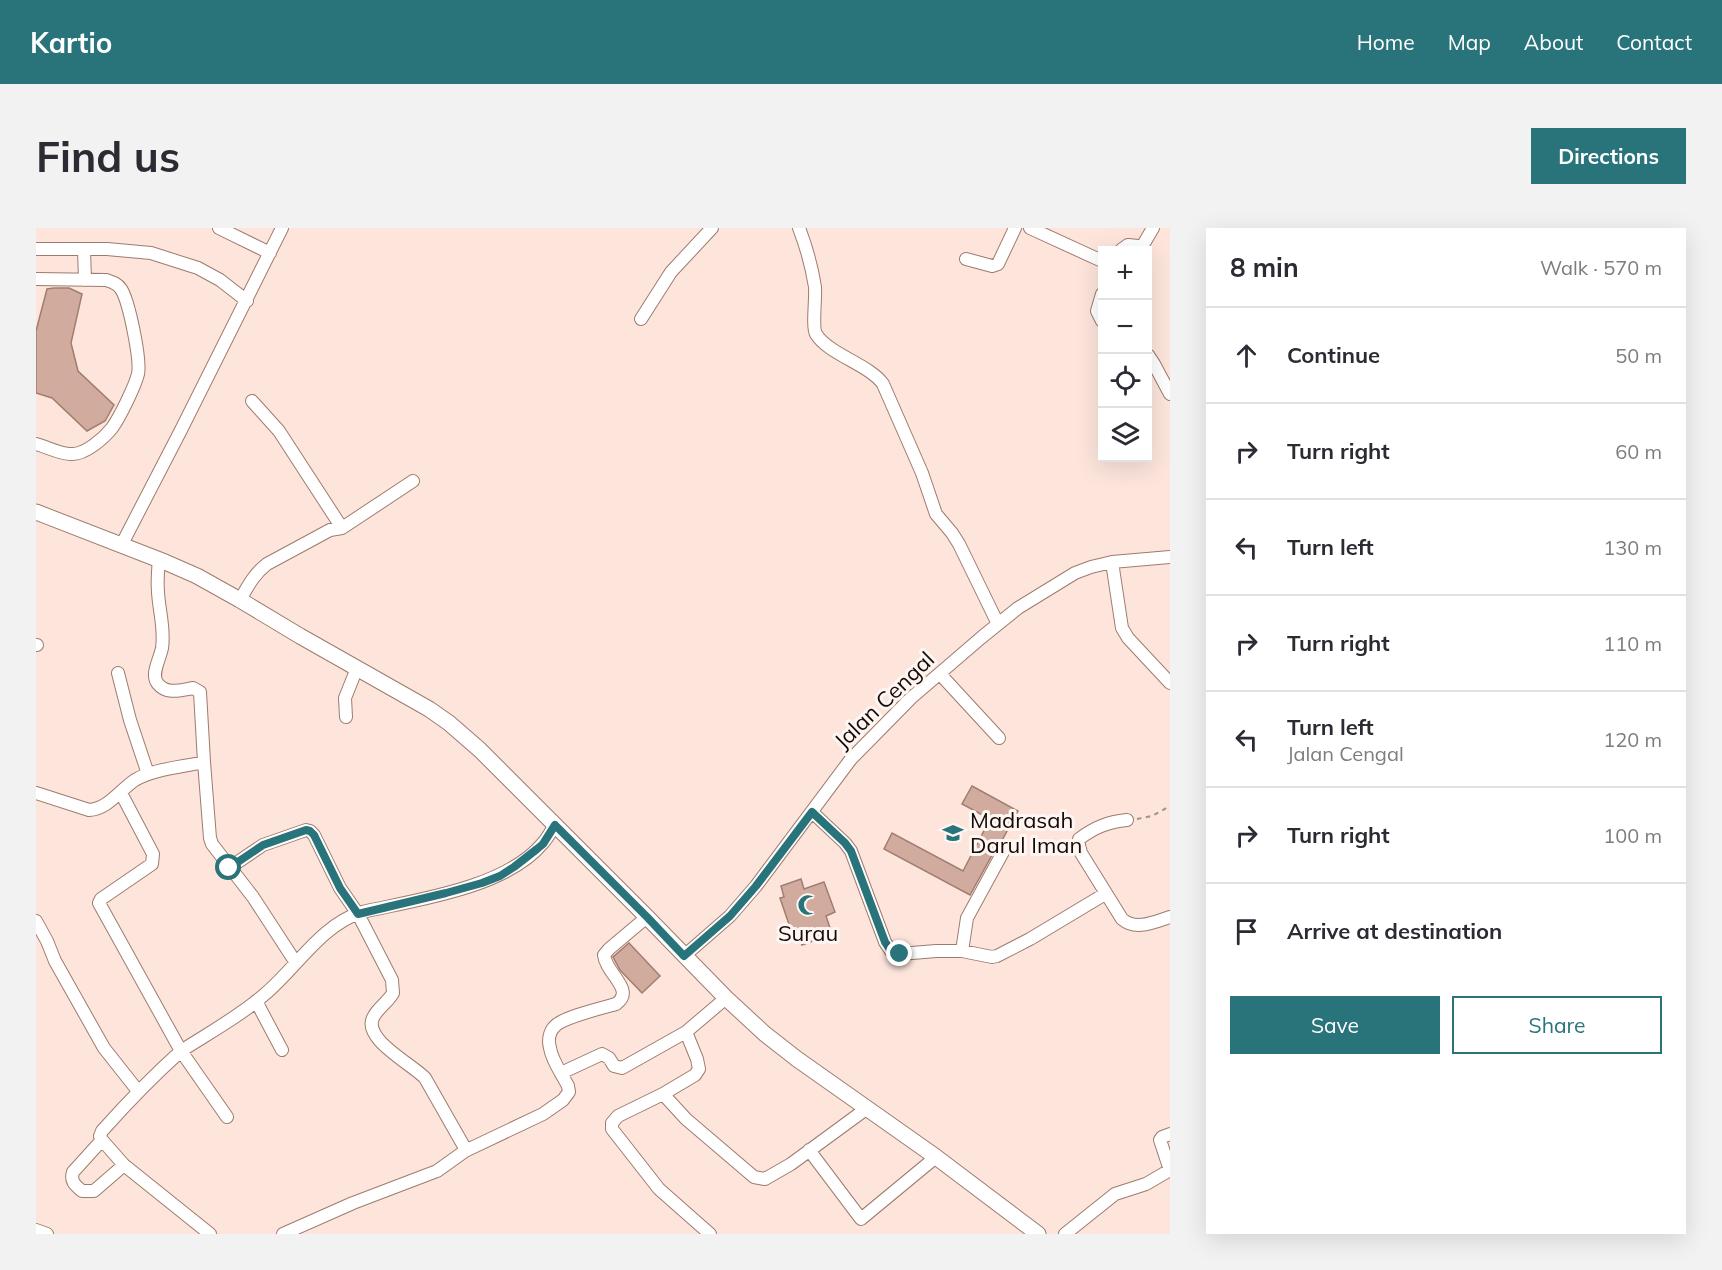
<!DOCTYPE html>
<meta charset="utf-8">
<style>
body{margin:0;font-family:Mulish,sans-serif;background:#f2f2f3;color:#2b2b33}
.controls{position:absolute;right:18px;top:18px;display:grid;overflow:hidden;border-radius:0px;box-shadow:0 6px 24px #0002}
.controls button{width:54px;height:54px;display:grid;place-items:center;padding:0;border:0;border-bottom:2px solid #e1e1e2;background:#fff;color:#2b2b33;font:30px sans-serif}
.stop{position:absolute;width:18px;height:18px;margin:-14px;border:4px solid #29737b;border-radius:50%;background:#fff}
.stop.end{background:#29737b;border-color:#fff;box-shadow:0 2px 6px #0008}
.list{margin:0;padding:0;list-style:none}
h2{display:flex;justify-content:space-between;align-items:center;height:78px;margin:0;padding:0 24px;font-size:26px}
h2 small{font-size:20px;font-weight:400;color:#7c7c81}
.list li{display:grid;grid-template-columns:39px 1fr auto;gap:18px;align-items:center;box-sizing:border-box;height:96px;padding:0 24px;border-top:2px solid #e1e1e2}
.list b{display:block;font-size:22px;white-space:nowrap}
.list p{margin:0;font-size:20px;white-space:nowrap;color:#7c7c81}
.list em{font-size:20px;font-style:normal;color:#7c7c81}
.actions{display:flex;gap:12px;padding:18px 24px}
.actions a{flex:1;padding:14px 0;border:2px solid #29737b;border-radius:0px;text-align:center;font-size:21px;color:#29737b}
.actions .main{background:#29737b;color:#fff}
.icon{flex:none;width:33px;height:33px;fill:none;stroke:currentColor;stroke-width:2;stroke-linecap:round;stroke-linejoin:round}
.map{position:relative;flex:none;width:1134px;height:1006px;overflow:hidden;border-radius:0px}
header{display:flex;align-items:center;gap:36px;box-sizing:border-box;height:84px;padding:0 30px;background:#29737b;color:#fff}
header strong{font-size:28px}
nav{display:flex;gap:33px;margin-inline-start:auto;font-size:21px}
.intro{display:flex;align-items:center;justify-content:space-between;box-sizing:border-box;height:144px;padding:0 36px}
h1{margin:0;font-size:42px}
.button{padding:15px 27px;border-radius:0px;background:#29737b;color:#fff;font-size:21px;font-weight:700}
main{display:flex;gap:36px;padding:0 36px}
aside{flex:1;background:#fff;border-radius:0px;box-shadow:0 6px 24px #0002}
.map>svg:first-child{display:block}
</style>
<header>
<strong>Kartio</strong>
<nav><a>Home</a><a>Map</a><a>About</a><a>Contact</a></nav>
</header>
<div class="intro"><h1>Find us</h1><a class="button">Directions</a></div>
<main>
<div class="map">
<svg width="1134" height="1006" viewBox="0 0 1134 1006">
<rect width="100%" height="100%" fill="#fde5dc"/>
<path fill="#d1ac9e" stroke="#a17d70" stroke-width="1.5" d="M18 60H33L46 66 35 115 42 143 78 177 69 193 51 203 16 170 0 165V103L11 61Z
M936 558 982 583 964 616 960 620 934 667 848 621 856 605 927 643 954 591 926 576Z
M765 651 768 661 788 654 799 684 790 688 796 706 766 717 763 709 758 711 744 670 748 669 745 658Z
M593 715 624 748 606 765 584 742 577 729Z"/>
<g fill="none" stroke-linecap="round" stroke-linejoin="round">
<g stroke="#9e7b6d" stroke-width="14">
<path id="minor" d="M183 0 234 25
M763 0C770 18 776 40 779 59 780 70 776 99 780 106 792 126 834 137 847 156L886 245 900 286 916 305 923 316 962 396
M994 0 1066 33
M0 21H71L115 25 162 40 184 52 211 73
M48 21 49 52
M1085 22 1092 17 1102 18 1107 17 1117 0
M930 31 956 38 962 36 979 0
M0 51 70 52C76 54 81 55 85 61 93 73 105 132 102 146 99 158 84 189 76 200 68 210 49 227 35 226 24 226 11 219 0 216
M1066 66 1061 83 1066 93
M605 91 635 44 676 0
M1112 127 1118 136 1134 166
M216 173 243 203 306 300
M86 316 145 202 246 0
M123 331C122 342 121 353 122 364 123 383 129 401 126 420 124 431 114 447 122 456 131 467 145 462 157 460L164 464 168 534 174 610 176 616 217 669 260 735
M1076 334 1086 400 1092 410 1134 455
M204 372C212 358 218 346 231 336L294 302 306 300 377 253
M0 417H1
M82 445 94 492 112 546
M904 446 963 510
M310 489 309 470 321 440
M0 565 53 582C72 581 84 562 99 552 117 541 147 539 168 534
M85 565 117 626 116 636 65 671 63 675 145 823 191 889
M776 584 809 615 815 623 849 714 855 723 864 726 900 723H926L956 729 961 728 994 711 1069 666
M1091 592C1072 594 1059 599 1043 611V617L1045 625 1086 691C1100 703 1118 694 1134 689
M193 640 227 617 270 602 274 603 278 607 304 660 322 686 356 752 357 765C352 774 343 779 338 788 324 810 376 836 389 850L430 922
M0 693 11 713 19 733 68 820 102 863
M926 723 931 690 967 624
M648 728 694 688 720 658 815 531 875 470 946 409 982 380 1039 345 1055 339 1076 334 1134 329
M220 773 246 822
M650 804 661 831 663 841 659 847 627 866 582 888 576 895V901L623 961 674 1006
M525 845 566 826 573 830 578 838 586 840 650 804 690 770
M627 866 650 891 718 949 729 951 755 936 830 881
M66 912 37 944C34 953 39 957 46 963H58L88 937
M773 922 825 991 900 929
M0 1002 11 1006
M174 1006 88 937 66 912 64 908 66 903C91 875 117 848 145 823 173 805 204 788 229 766 261 739 285 697 326 684 380 672 469 660 506 616 511 611 515 603 519 597
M247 1006 317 975 401 943 429 923 507 886 527 872 533 864 532 858C526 846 516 833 514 820 512 813 513 804 519 798 528 789 566 780 580 776 600 762 570 746 568 727L573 721 611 689
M1029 1006 1079 966 1110 956 1134 942 1124 912 1126 909 1134 906"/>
</g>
<g stroke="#9e7b6d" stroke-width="17">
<path id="major" d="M0 284 129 334 161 348 204 372 264 408 393 481 413 495 444 522 611 689 690 770 729 806 761 831 900 929 1002 1006"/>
</g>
<path stroke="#a39089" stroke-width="2" stroke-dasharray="4.5 4.5" stroke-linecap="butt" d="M1101 591 1116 588 1134 578"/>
<use href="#minor" stroke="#fff" stroke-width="12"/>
<use href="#major" stroke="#fff" stroke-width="15"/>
</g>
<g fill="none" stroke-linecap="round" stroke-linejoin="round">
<path stroke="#29737b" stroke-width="8" d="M193 640 227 617 270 602 274 603 278 607 304 660 322 686 410 665 446 655 464 648 478 639 501 621 507 616 519 597 611 689 648 728 694 688 720 658 776 584 809 615 815 623 849 714 855 723 864 726"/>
</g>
<defs>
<g id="school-bare" transform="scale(1.62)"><path d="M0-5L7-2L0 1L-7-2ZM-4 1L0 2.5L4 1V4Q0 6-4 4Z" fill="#29737b" stroke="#fef6f3" stroke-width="2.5" paint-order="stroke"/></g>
<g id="mosque-bare" transform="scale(1.62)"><path d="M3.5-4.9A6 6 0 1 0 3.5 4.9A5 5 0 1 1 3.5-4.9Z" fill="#29737b" stroke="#fef6f3" stroke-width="2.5" paint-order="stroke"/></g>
</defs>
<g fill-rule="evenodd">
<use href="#school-bare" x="917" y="605"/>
<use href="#mosque-bare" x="772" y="677"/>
</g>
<g text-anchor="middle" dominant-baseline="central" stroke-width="6" stroke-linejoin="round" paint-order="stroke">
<g font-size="22" fill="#160a06" stroke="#fef6f3">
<text transform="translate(848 472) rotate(-44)">Jalan Cengal</text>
</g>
<g font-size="22" fill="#160a06" stroke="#fef6f3" text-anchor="start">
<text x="934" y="592">Madrasah<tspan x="934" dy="25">Darul Iman</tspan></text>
<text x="772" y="705" text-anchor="middle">Surau</text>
</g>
</g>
</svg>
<div class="controls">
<button>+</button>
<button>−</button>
<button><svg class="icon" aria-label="locate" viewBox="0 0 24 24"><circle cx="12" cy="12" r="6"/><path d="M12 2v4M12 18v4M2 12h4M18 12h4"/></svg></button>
<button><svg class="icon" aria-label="layers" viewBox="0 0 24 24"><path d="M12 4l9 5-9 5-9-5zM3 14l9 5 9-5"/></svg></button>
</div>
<div class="stop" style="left:193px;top:640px"></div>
<div class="stop end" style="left:864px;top:726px"></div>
</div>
<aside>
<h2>8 min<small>Walk · 570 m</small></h2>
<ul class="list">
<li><svg class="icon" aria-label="ahead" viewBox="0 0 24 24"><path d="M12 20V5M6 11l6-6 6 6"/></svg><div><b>Continue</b></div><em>50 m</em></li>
<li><svg class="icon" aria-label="right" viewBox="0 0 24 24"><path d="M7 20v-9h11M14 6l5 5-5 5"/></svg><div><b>Turn right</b></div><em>60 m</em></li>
<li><svg class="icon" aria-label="left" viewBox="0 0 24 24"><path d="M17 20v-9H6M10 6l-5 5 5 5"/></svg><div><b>Turn left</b></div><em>130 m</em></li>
<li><svg class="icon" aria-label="right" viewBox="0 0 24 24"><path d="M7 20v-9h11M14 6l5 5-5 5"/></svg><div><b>Turn right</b></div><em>110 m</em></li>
<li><svg class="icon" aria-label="left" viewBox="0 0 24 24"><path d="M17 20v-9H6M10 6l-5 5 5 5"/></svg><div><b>Turn left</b><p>Jalan Cengal</p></div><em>120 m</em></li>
<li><svg class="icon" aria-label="right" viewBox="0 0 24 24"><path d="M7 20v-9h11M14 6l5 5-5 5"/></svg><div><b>Turn right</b></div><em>100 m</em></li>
<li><svg class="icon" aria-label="arrive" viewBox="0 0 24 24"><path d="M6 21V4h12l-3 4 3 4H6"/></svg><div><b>Arrive at destination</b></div></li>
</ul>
<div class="actions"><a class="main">Save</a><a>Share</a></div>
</aside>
</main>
